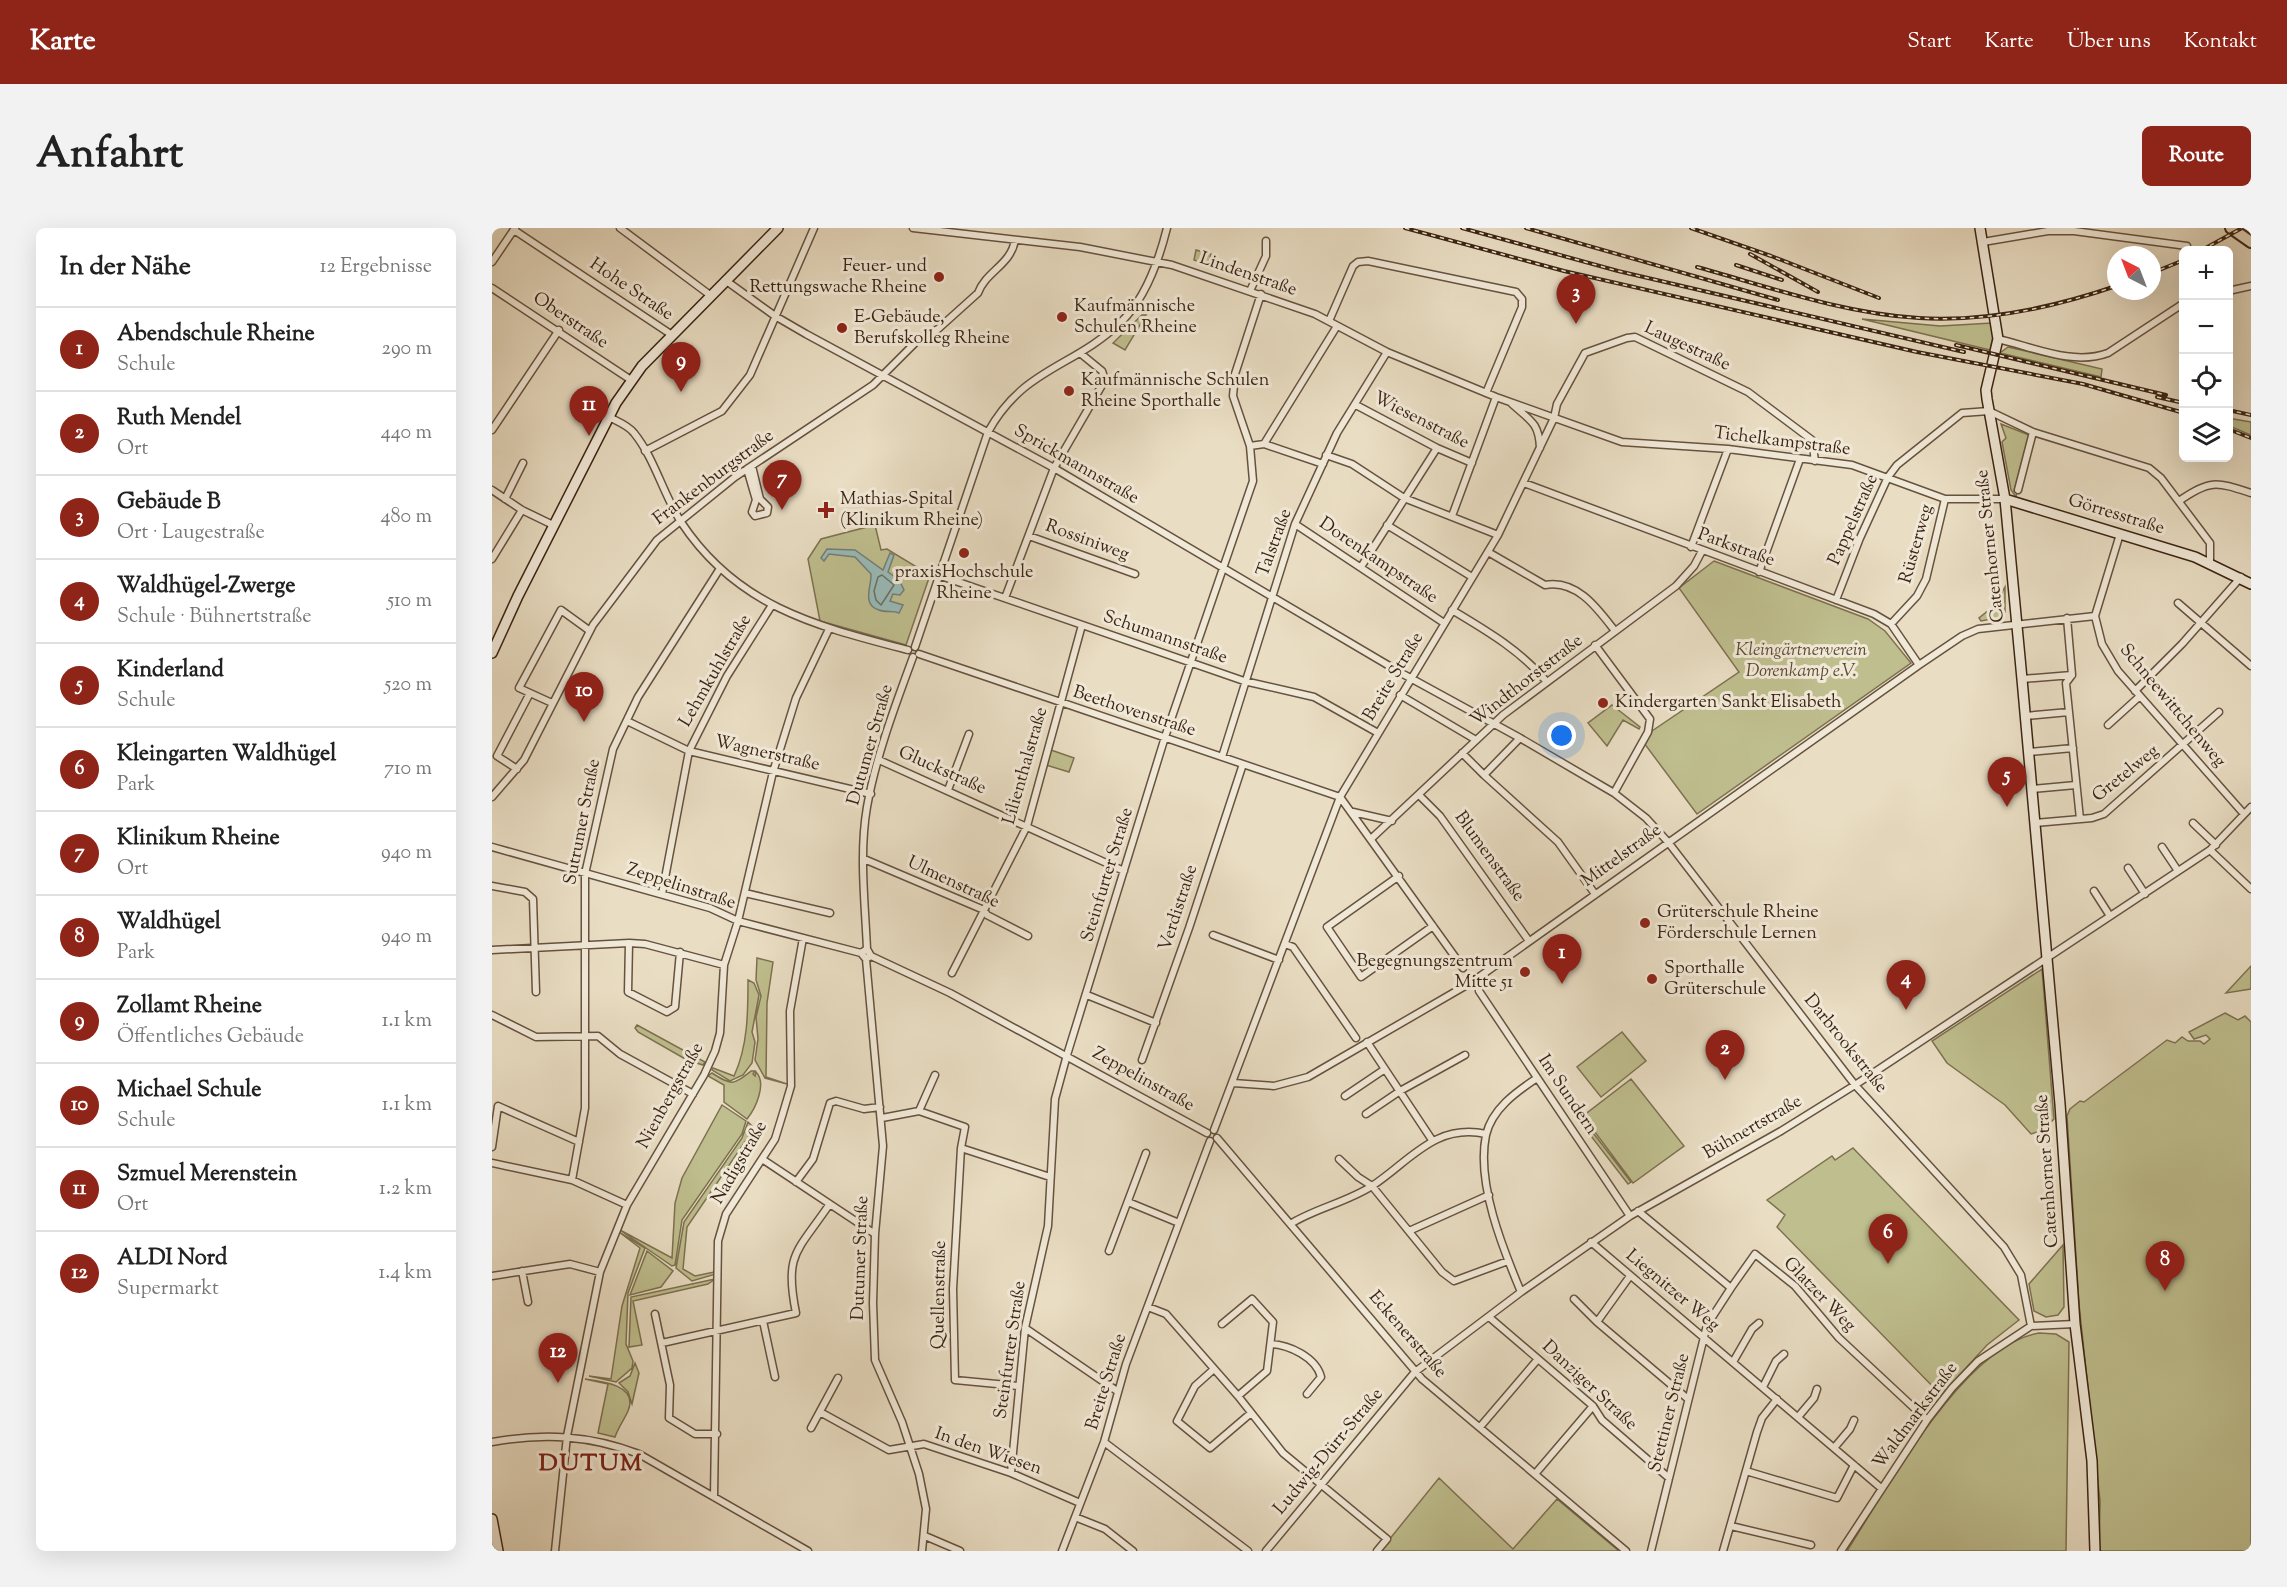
<!DOCTYPE html>
<html lang="de">
<meta charset="utf-8">
<style>
body{margin:0;font-family:"Sorts Mill Goudy",serif;background:#f2f2f2;color:#222}
.controls{position:absolute;right:18px;top:18px;display:grid;overflow:hidden;border-radius:9px;box-shadow:0 6px 24px #0002}
.controls button{width:54px;height:54px;display:grid;place-items:center;padding:0;border:0;border-bottom:2px solid #e0e0e0;background:#fff;color:#222;font:30px sans-serif}
.compass{position:absolute;left:1615px;top:18px;width:54px;height:54px;border-radius:50%;background:#fff;box-shadow:0 6px 24px #0002;rotate:318deg}
.you{position:absolute;left:1070px;top:508px;width:21px;height:21px;margin:-15px;border:4px solid #fff;border-radius:50%;background:#1a73e8;box-shadow:0 0 0 9px #1a73e833}
.badge{display:grid;place-items:center;width:39px;height:39px;border-radius:50%;background:#8f2418;color:#fff;font-size:20px;font-weight:700}
.pin{position:absolute;translate:-50% -50px;filter:drop-shadow(0 2px 3px #0008)}
.pin::after{content:'';position:absolute;top:32px;width:21px;height:18px;background:inherit;clip-path:polygon(0 0,100% 0,50% 100%)}
.list{margin:0;padding:0;list-style:none}
h2{display:flex;justify-content:space-between;align-items:center;height:78px;margin:0;padding:0 24px;font-size:26px}
h2 small{font-size:20px;font-weight:400;color:#767676}
.list li{display:grid;grid-template-columns:39px 1fr auto;gap:18px;align-items:center;box-sizing:border-box;height:84px;padding:0 24px;border-top:2px solid #e0e0e0}
.list b{display:block;font-size:22px;white-space:nowrap}
.list p{margin:0;font-size:20px;white-space:nowrap;color:#767676}
.list em{font-size:20px;font-style:normal;color:#767676}
.icon{flex:none;width:33px;height:33px;fill:none;stroke:currentColor;stroke-width:2;stroke-linecap:round;stroke-linejoin:round}
.map{position:relative;flex:none;width:1759px;height:1323px;overflow:hidden;border-radius:9px}
header{display:flex;align-items:center;gap:36px;box-sizing:border-box;height:84px;padding:0 30px;background:#8f2418;color:#fff}
header strong{font-size:28px}
nav{display:flex;gap:33px;margin-inline-start:auto;font-size:21px}
.intro{display:flex;align-items:center;justify-content:space-between;box-sizing:border-box;height:144px;padding:0 36px}
h1{margin:0;font-size:42px}
.button{padding:15px 27px;border-radius:9px;background:#8f2418;color:#fff;font-size:21px;font-weight:700}
main{display:flex;gap:36px;padding:0 36px}
aside{flex:1;background:#fff;border-radius:9px;box-shadow:0 6px 24px #0002}
.map>svg:first-child{display:block}
</style>
<header>
<strong>Karte</strong>
<nav><a>Start</a><a>Karte</a><a>Über uns</a><a>Kontakt</a></nav>
</header>
<div class="intro"><h1>Anfahrt</h1><a class="button">Route</a></div>
<main>
<aside>
<h2>In der Nähe<small>12 Ergebnisse</small></h2>
<ul class="list">
<li><span class="badge">1</span><div><b>Abendschule Rheine</b><p>Schule</p></div><em>290 m</em></li>
<li><span class="badge">2</span><div><b>Ruth Mendel</b><p>Ort</p></div><em>440 m</em></li>
<li><span class="badge">3</span><div><b>Gebäude B</b><p>Ort · Laugestraße</p></div><em>480 m</em></li>
<li><span class="badge">4</span><div><b>Waldhügel-Zwerge</b><p>Schule · Bühnertstraße</p></div><em>510 m</em></li>
<li><span class="badge">5</span><div><b>Kinderland</b><p>Schule</p></div><em>520 m</em></li>
<li><span class="badge">6</span><div><b>Kleingarten Waldhügel</b><p>Park</p></div><em>710 m</em></li>
<li><span class="badge">7</span><div><b>Klinikum Rheine</b><p>Ort</p></div><em>940 m</em></li>
<li><span class="badge">8</span><div><b>Waldhügel</b><p>Park</p></div><em>940 m</em></li>
<li><span class="badge">9</span><div><b>Zollamt Rheine</b><p>Öffentliches Gebäude</p></div><em>1.1 km</em></li>
<li><span class="badge">10</span><div><b>Michael Schule</b><p>Schule</p></div><em>1.1 km</em></li>
<li><span class="badge">11</span><div><b>Szmuel Merenstein</b><p>Ort</p></div><em>1.2 km</em></li>
<li><span class="badge">12</span><div><b>ALDI Nord</b><p>Supermarkt</p></div><em>1.4 km</em></li>
</ul>
</aside>
<div class="map">
<svg width="1759" height="1323" viewBox="0 0 1759 1323">
<rect width="100%" height="100%" fill="#e9ddc3"/>
<filter id="stains"><feTurbulence type="fractalNoise" baseFrequency=".00333" numOctaves="4"/><feColorMatrix values="0 0 0 0 .2 0 0 0 0 .09 0 0 0 0 .02 0 0 0 .5 -.17"/></filter>
<radialGradient id="worn" r=".72"><stop offset=".6" stop-color="#630" stop-opacity="0"/><stop offset="1" stop-color="#630" stop-opacity=".3"/></radialGradient>
<path fill="#bfbe8e" stroke="#7d7150" stroke-width="1.5" d="M704 22 719 26 717 34 744 40 762 48 760 52 702 32Z
M650 87H654L633 122 621 115Z
M1370 91 1448 98 1500 95 1501 109 1498 122Z
M1516 119 1610 141 1609 149 1508 125Z
M1736 190 1759 194V207L1737 198Z
M1509 196 1537 207 1522 263 1525 264 1524 269 1519 262 1510 214 1514 210Z
M383 297 389 322 395 321 438 347 414 417 328 393 316 331 329 311Z
M1222 333 1376 391 1393 403 1419 435 1205 586 1152 515 1160 503 1247 444 1187 360Z
M1513 359V384L1505 390 1489 393 1487 390 1502 378Z
M1120 477 1148 499 1147 501 1131 492 1115 518 1096 495Z
M559 522 582 530 577 544 554 537Z
M265 730 281 734 275 775 274 849 295 856 273 850 263 832 266 811 264 789 269 768 264 752Z
M1759 738V761L1734 765Z
M1550 741 1562 891 1551 902 1539 906 1513 877 1455 835 1440 813Z
M256 752 262 755 267 767 260 804 263 814 260 835 251 847 238 853 220 842 221 840 242 848C256 818 256 784 256 752Z
M1733 785 1746 792 1753 788 1759 794V1323H1607L1608 1273 1587 1076 1575 888 1578 881 1588 873 1592 874 1675 812 1683 815 1690 809 1696 813H1708L1712 816 1718 811 1714 807 1702 811 1697 804Z
M145 797 213 834 211 837 195 832 146 804 143 800Z
M1130 804 1154 833 1109 869 1085 839Z
M259 843H263L261 846 263 848 264 844C275 855 264 880 255 891L232 874V857L216 848 220 845C240 858 241 857 259 843Z
M1139 851 1192 918 1141 955 1091 888Z
M1075 871 1139 954 1136 956 1072 873Z
M230 877 254 893 250 906 190 992 183 1037 180 1038 128 1002 180 1030 183 975 190 950Z
M256 894 260 898 257 908 195 999 191 1041 203 1048 222 1044 224 1046 200 1053 184 1040 192 994 250 910Z
M1361 920 1527 1092 1495 1117 1449 1167 1285 999 1293 987 1275 972 1340 928 1343 932Z
M127 1004 153 1020 136 1065 134 1116 141 1133 140 1140 124 1154 97 1148 119 1151 130 1078 148 1020Z
M1571 1017 1572 1079 1566 1087 1554 1089 1542 1083 1537 1056Z
M155 1023 181 1043 169 1059 138 1067Z
M223 1051 216 1056 141 1073 150 1117 137 1119 139 1069Z
M1547 1105 1564 1106 1577 1114 1574 1323H1355C1394 1262 1472 1117 1547 1105Z
M143 1135 147 1145 140 1176 136 1164 127 1155 138 1148Z
M93 1151C109 1153 147 1157 136 1183 132 1192 126 1200 123 1209L106 1205 116 1156Z
M947 1250 1021 1321 1065 1271 1127 1323H888Z"/>
<path fill="#99bbb9" stroke="#737f77" stroke-width="1.5" d="M335 321 363 322 391 342 398 325 402 327 396 344 407 352 412 362 408 367 401 366 398 373 411 377 407 385C400 382 394 385 387 382 369 377 380 357 379 346L363 329 337 326 332 333 329 330Z"/>
<g fill="none" stroke-linecap="round" stroke-linejoin="round">
<path stroke="#6a7066" stroke-width="1.5" d="M390 347 402 357 389 377 384 372 382 363 386 349Z"/>
<g stroke="#66523f" stroke-width="9">
<path id="street" d="M128 0 218 67
M421 0 588 19 680 37 823 86 895 124 1004 169 1130 214 1236 221 1360 237 1453 271H1513
M22 2 180 107
M1491 14 1556 3H1582L1695 18
M0 34 23 0
M233 52 283 88 314 106 562 240 911 446 1028 510 992 547 970 525
M0 60 139 152
M758 63 774 28V13
M1736 63 1759 58
M837 93 861 38 866 34 876 33 1024 64 1030 71V79L994 165
M1506 111C1541 119 1581 138 1616 125L1692 75
M1020 176C1039 193 1047 195 1048 220
M864 177 945 220 980 235
M115 188C124 193 136 197 142 205 163 231 171 266 189 294 245 379 324 398 416 422
M0 202 67 102
M772 216 831 236
M758 218 741 168 743 146 769 66
M153 223 230 183 258 147 322 0
M834 227 860 236 912 270 1006 307
M255 241 264 272 260 284 263 288 275 285 276 279 268 271 260 238
M1032 255 1382 386 1399 396 1427 437
M0 262 30 282 61 297
M1526 262 1541 204
M13 271 31 235
M1687 273C1718 251 1725 254 1759 265
M960 288 1004 169
M803 296 952 395
M895 297 980 349
M537 308 643 346
M1199 319 1236 221
M996 324 1053 357C1085 351 1106 381 1123 403
M0 331 30 282
M869 339 945 220
M1267 344 1308 231
M446 347 752 453 822 469 886 505
M513 370 562 240 613 152 610 143 588 125
M1344 372 1368 310 1396 249 1405 237 1470 185 1497 183 1541 204 1657 240 1669 250 1718 315V335
M1686 375 1759 438
M960 382C995 403 1028 422 1055 454
M1603 388 1628 306
M1575 390 1580 447 1574 455 1588 591
M1399 396 1425 368 1434 351 1453 271
M1103 417 1158 491 1156 504 1122 565
M423 419 496 204C531 140 581 140 629 94 653 71 667 32 675 0
M427 426 848 569 971 740
M1530 451 1580 447
M1643 463 1690 416 1749 349
M908 467 984 512
M60 475 27 460 69 382 98 403
M1533 488 1577 484
M135 493 197 523 379 566
M1616 497 1648 468
M1028 510 1122 565 1154 590 1176 614 1363 857 1512 1019 1529 1047 1539 1098
M1536 524 1581 520
M730 529 803 296 845 205 895 124
M387 532 632 643
M25 541 5 528 38 465
M992 547 1066 614 1103 666
M1540 561 1584 557
M456 562 477 506
M927 567 948 588 1037 713
M0 569 32 532 101 397 165 312 243 249 381 157 428 110 446 101 486 65C494 43 519 37 523 12
M861 584 900 593
M1543 595 1600 590 1612 586 1727 484
M1701 595 1724 617
M880 610 1011 487 1184 358 1202 338 1210 323
M0 619 218 680 246 693 369 725
M1670 619 1686 643
M1718 622 1759 661
M372 631 492 682 495 687 536 708
M1636 640 1653 666
M907 648 835 699 869 749 941 698
M0 658 33 664 41 671 44 764
M1602 663 1618 688
M253 665 338 685
M170 666 197 523 235 448 280 377
M721 707 787 732
M137 715 136 764 175 784 183 779 188 724
M793 716 801 719 864 810
M375 721 369 725 374 731 379 728 375 721C373 675 367 625 375 579 384 528 403 478 421 429
M0 722 137 715 153 716 232 737
M379 728 458 765 715 905
M374 731 391 918 383 1006 381 1075 383 1132 410 1194 427 1246 434 1281 430 1323
M460 745 535 598 590 397
M987 763 1138 988
M595 767 664 795
M0 787 44 809 106 808 128 826 201 866
M875 814 940 912
M650 832 697 700 751 536
M741 855 782 858 816 849 980 754 1427 437 1470 408 1486 401 1603 388 1610 416 1626 443 1752 586
M853 868 893 841
M427 883 443 847
M874 886 908 863 973 827
M390 890 427 883 473 899 469 920 461 1061 463 1152 526 1158
M722 902 848 569 1006 307 1062 190 1065 176 1093 125 1135 110 1143 109 1256 164 1320 212 1323 233
M725 910 930 1151 1134 1323
M0 919 6 878 87 914
M469 920 558 949
M270 931 383 1006
M847 931 866 949 880 958 950 1044 962 1053 1016 1033
M0 935 80 952 135 977
M80 952 93 880V646L121 521 146 469 227 342
M304 954 321 931 338 875 344 873 372 881 388 879
M636 974 687 995
M1146 983 1239 1060 1263 1026 1303 1058 1347 1110 1435 1192
M800 995C825 980 855 974 880 958 918 933 943 895 994 906
M917 1003 997 967
M1099 1014 1389 1260
M617 1023 654 925
M30 1043 36 1074
M0 1048 78 1036 108 1044
M1138 1048 1105 1094 1196 1171
M1029 1064C1011 1021 984 955 994 907 1000 881 1024 864 1045 850
M1082 1071 1105 1094
M656 1079 674 1086 746 1168 791 1225 895 1311 885 1323
M163 1086 178 1157 177 1190 203 1206H225
M997 1089 1101 1178 1110 1192 1177 1250
M271 1093 283 1149
M730 1096 760 1071 781 1094 775 1143 746 1168
M533 1100 625 1163
M170 1115 304 1085C292 1026 305 1024 337 977
M779 1116C797 1117 824 1129 829 1149L815 1166
M1241 1134 1260 1101 1267 1095
M722 1141 703 1158 685 1193 718 1220 759 1185
M1271 1159 1284 1133 1292 1126
M328 1184 397 1222 432 1216 519 1245 588 1275
M1306 1189 1322 1170 1325 1161
M988 1199 1046 1131
M319 1200 346 1150
M0 1214C52 1205 97 1207 147 1226L316 1323
M612 1214 756 1323
M1342 1220 1358 1201 1362 1192
M1254 1243 1345 1270 1362 1237
M519 1245 533 1100 556 998 563 871 575 827 673 509 761 253 758 218 772 216 845 98
M1043 1246 1101 1178
M222 1269 226 1013 234 986 283 911 291 885 299 858 298 783 311 710
M583 1289 613 1301 641 1323
M1239 1298 1319 1317
M433 1308 468 1323
M63 1323 75 1208 108 1044 135 977 212 847 223 823 228 805 232 737 246 693 281 544 304 470 337 401
M570 1323 612 1214 634 1136 718 913
M774 1323 923 1144 1029 1064 1138 988 1289 903 1363 857 1718 622 1759 579
M1159 1323 1215 1097 1239 1060
M1231 1323 1265 1204 1270 1190 1285 1171
M1349 1323 1435 1192 1460 1160 1486 1133 1539 1098 1583 1096"/>
</g>
<g stroke="#3b2413" stroke-width="12">
<path id="secondary" d="M1488 0 1506 111 1494 162 1495 171 1513 271 1530 451 1568 876 1583 1096 1600 1233 1603 1323
M1513 271 1703 329 1759 356
M0 425 26 368 124 175 150 138 286 0
M0 1291 6 1323"/>
</g>
<g stroke="#3b2413" stroke-width="14">
<path id="primary" d="M1739 0 1759 14"/>
</g>
<use href="#street" stroke="#f1e9d8" stroke-width="6"/>
<use href="#secondary" stroke="#f1e9d8" stroke-width="9"/>
<use href="#primary" stroke="#e9ddc3" stroke-width="10"/>
<g stroke="#3b2413" stroke-width="4">
<path id="rail" d="M913 0 1072 43 1425 124 1591 156 1692 185
M970 0 1126 43 1472 124
M1034 0 1286 72
M1199 0 1279 28 1387 70
M1710 22 1750 0
M1258 26 1326 64
M1244 37 1290 52
M1205 39C1277 59 1353 86 1427 90 1495 94 1560 80 1624 58
M1660 45 1692 32
M1464 117 1674 167
M1665 169 1692 175
M1736 182 1759 187
M1736 201 1759 210"/>
</g>
<use href="#rail" stroke="#f1e9d8" stroke-width="1.5" stroke-dasharray="4.5" stroke-linecap="butt"/>
</g>
<g fill="#8f2418" stroke="#f1e9d8" stroke-width="2">
<circle cx="447" cy="49" r="6"/>
<circle cx="570" cy="89" r="6"/>
<circle cx="350" cy="100" r="6"/>
<circle cx="577" cy="163" r="6"/>
<path d="M331 273h6v6h6v6h-6v6h-6v-6h-6v-6h6z"/>
<circle cx="472" cy="325" r="6"/>
<circle cx="1111" cy="475" r="6"/>
<circle cx="1153" cy="695" r="6"/>
<circle cx="1033" cy="744" r="6"/>
<circle cx="1160" cy="751" r="6"/>
</g>
<g text-anchor="middle" dominant-baseline="central" stroke-width="6" stroke-linejoin="round" paint-order="stroke">
<g font-size="18" fill="#3b2413" stroke="#f1e9d8" text-anchor="start">
<text x="435" y="39" text-anchor="end">Feuer- und<tspan x="435" dy="21">Rettungswache Rheine</tspan></text>
<text x="582" y="79">Kaufmännische<tspan x="582" dy="21">Schulen Rheine</tspan></text>
<text x="362" y="90">E-Gebäude,<tspan x="362" dy="21">Berufskolleg Rheine</tspan></text>
<text x="589" y="153">Kaufmännische Schulen<tspan x="589" dy="21">Rheine Sporthalle</tspan></text>
<text x="348" y="272">Mathias-Spital<tspan x="348" dy="21">(Klinikum Rheine)</tspan></text>
<text x="472" y="345" text-anchor="middle">praxisHochschule<tspan x="472" dy="21">Rheine</tspan></text>
<text x="1123" y="475">Kindergarten Sankt Elisabeth</text>
<text x="1165" y="685">Grüterschule Rheine<tspan x="1165" dy="21">Förderschule Lernen</tspan></text>
<text x="1021" y="734" text-anchor="end">Begegnungszentrum<tspan x="1021" dy="21">Mitte 51</tspan></text>
<text x="1172" y="741">Sporthalle<tspan x="1172" dy="21">Grüterschule</tspan></text>
</g>
<g font-size="18" fill="#3b2413" stroke="#f1e9d8">
<text transform="translate(756 47) rotate(19)">Lindenstraße</text>
<text transform="translate(139 62) rotate(34)">Hohe Straße</text>
<text transform="translate(78 93) rotate(34)">Oberstraße</text>
<text transform="translate(1195 119) rotate(25)">Laugestraße</text>
<text transform="translate(929 193) rotate(27)">Wiesenstraße</text>
<text transform="translate(1290 214) rotate(7)">Tichelkampstraße</text>
<text transform="translate(584 237) rotate(30)">Sprickmannstraße</text>
<text transform="translate(222 250) rotate(-37)">Frankenburgstraße</text>
<text transform="translate(1624 287) rotate(17)">Görresstraße</text>
<text transform="translate(1362 292) rotate(-66)">Pappelstraße</text>
<text transform="translate(595 313) rotate(20)">Rossiniweg</text>
<text transform="translate(783 315) rotate(-70)">Talstraße</text>
<text transform="translate(1425 316) rotate(-74)">Rüsterweg</text>
<text transform="translate(1499 318) rotate(-96)">Catenhorner Straße</text>
<text transform="translate(1244 320) rotate(20)">Parkstraße</text>
<text transform="translate(886 333) rotate(34)">Dorenkampstraße</text>
<text transform="translate(673 410) rotate(19)">Schumannstraße</text>
<text transform="translate(224 443) rotate(-60)">Lehmkuhlstraße</text>
<text transform="translate(902 449) rotate(-59)">Breite Straße</text>
<text transform="translate(1035 453) rotate(-38)">Windthorststraße</text>
<text transform="translate(1680 478) rotate(50)">Schneewittchenweg</text>
<text transform="translate(642 484) rotate(18)">Beethovenstraße</text>
<text transform="translate(379 517) rotate(-74)">Dutumer Straße</text>
<text transform="translate(275 526) rotate(13)">Wagnerstraße</text>
<text transform="translate(534 538) rotate(-74)">Lilienthalstraße</text>
<text transform="translate(450 543) rotate(24)">Gluckstraße</text>
<text transform="translate(1634 546) rotate(-39)">Gretelweg</text>
<text transform="translate(91 594) rotate(-79)">Sutrumer Straße</text>
<text transform="translate(1130 628) rotate(-36)">Mittelstraße</text>
<text transform="translate(997 629) rotate(54)">Blumenstraße</text>
<text transform="translate(616 647) rotate(-73)">Steinfurter Straße</text>
<text transform="translate(461 655) rotate(25)">Ulmenstraße</text>
<text transform="translate(189 659) rotate(18)">Zeppelinstraße</text>
<text transform="translate(687 680) rotate(-72)">Verdistraße</text>
<text transform="translate(1353 816) rotate(51)">Darbrookstraße</text>
<text transform="translate(651 852) rotate(29)">Zeppelinstraße</text>
<text transform="translate(1075 867) rotate(56)">Im Sundern</text>
<text transform="translate(179 868) rotate(-61)">Nienbergstraße</text>
<text transform="translate(1261 900) rotate(-30)">Bühnertstraße</text>
<text transform="translate(248 935) rotate(-60)">Nadigstraße</text>
<text transform="translate(1556 943) rotate(-94)">Catenhorner Straße</text>
<text transform="translate(369 1030) rotate(-88)">Dutumer Straße</text>
<text transform="translate(1180 1063) rotate(40)">Liegnitzer Weg</text>
<text transform="translate(448 1067) rotate(-89)">Quellenstraße</text>
<text transform="translate(1327 1067) rotate(46)">Glatzer Weg</text>
<text transform="translate(915 1107) rotate(49)">Eckenerstraße</text>
<text transform="translate(519 1122) rotate(-82)">Steinfurter Straße</text>
<text transform="translate(615 1154) rotate(-73)">Breite Straße</text>
<text transform="translate(1097 1158) rotate(43)">Danziger Straße</text>
<text transform="translate(1178 1185) rotate(-76)">Stettiner Straße</text>
<text transform="translate(1424 1188) rotate(-53)">Waldmarkstraße</text>
<text transform="translate(496 1224) rotate(19)">In den Wiesen</text>
<text transform="translate(837 1224) rotate(-50)">Ludwig-Dürr-Straße</text>
</g>
<g font-size="18" font-style="italic" fill="#5c4a32" stroke="#f1e9d8">
<text x="1309" y="423">Kleingärtnerverein<tspan x="1309" dy="21">Dorenkamp e.V.</tspan></text>
</g>
<g font-size="24" font-weight="bold" letter-spacing="1.5" fill="#7a1f14" stroke="#f1e9d8">
<text x="99" y="1236">DUTUM</text>
</g>
</g>
<rect width="100%" height="100%" filter="url(#stains)"/>
<rect width="100%" height="100%" fill="url(#worn)"/>
</svg>
<div class="controls">
<button>+</button>
<button>−</button>
<button><svg class="icon" aria-label="locate" viewBox="0 0 24 24"><circle cx="12" cy="12" r="6"/><path d="M12 2v4M12 18v4M2 12h4M18 12h4"/></svg></button>
<button><svg class="icon" aria-label="layers" viewBox="0 0 24 24"><path d="M12 4l9 5-9 5-9-5zM3 14l9 5 9-5"/></svg></button>
</div>
<svg class="compass" viewBox="-18 -18 36 36"><path d="M0-13l5 13h-10z" fill="#e53935"/><path d="M0 13l5-13h-10z" fill="#767676"/></svg>
<div class="you"></div>
<div class="pin badge" style="left:1070px;top:756px">1</div>
<div class="pin badge" style="left:1233px;top:852px">2</div>
<div class="pin badge" style="left:1084px;top:96px">3</div>
<div class="pin badge" style="left:1414px;top:782px">4</div>
<div class="pin badge" style="left:1515px;top:579px">5</div>
<div class="pin badge" style="left:1396px;top:1036px">6</div>
<div class="pin badge" style="left:290px;top:282px">7</div>
<div class="pin badge" style="left:1673px;top:1063px">8</div>
<div class="pin badge" style="left:189px;top:164px">9</div>
<div class="pin badge" style="left:92px;top:494px">10</div>
<div class="pin badge" style="left:97px;top:208px">11</div>
<div class="pin badge" style="left:66px;top:1155px">12</div>
</div>
</main>
